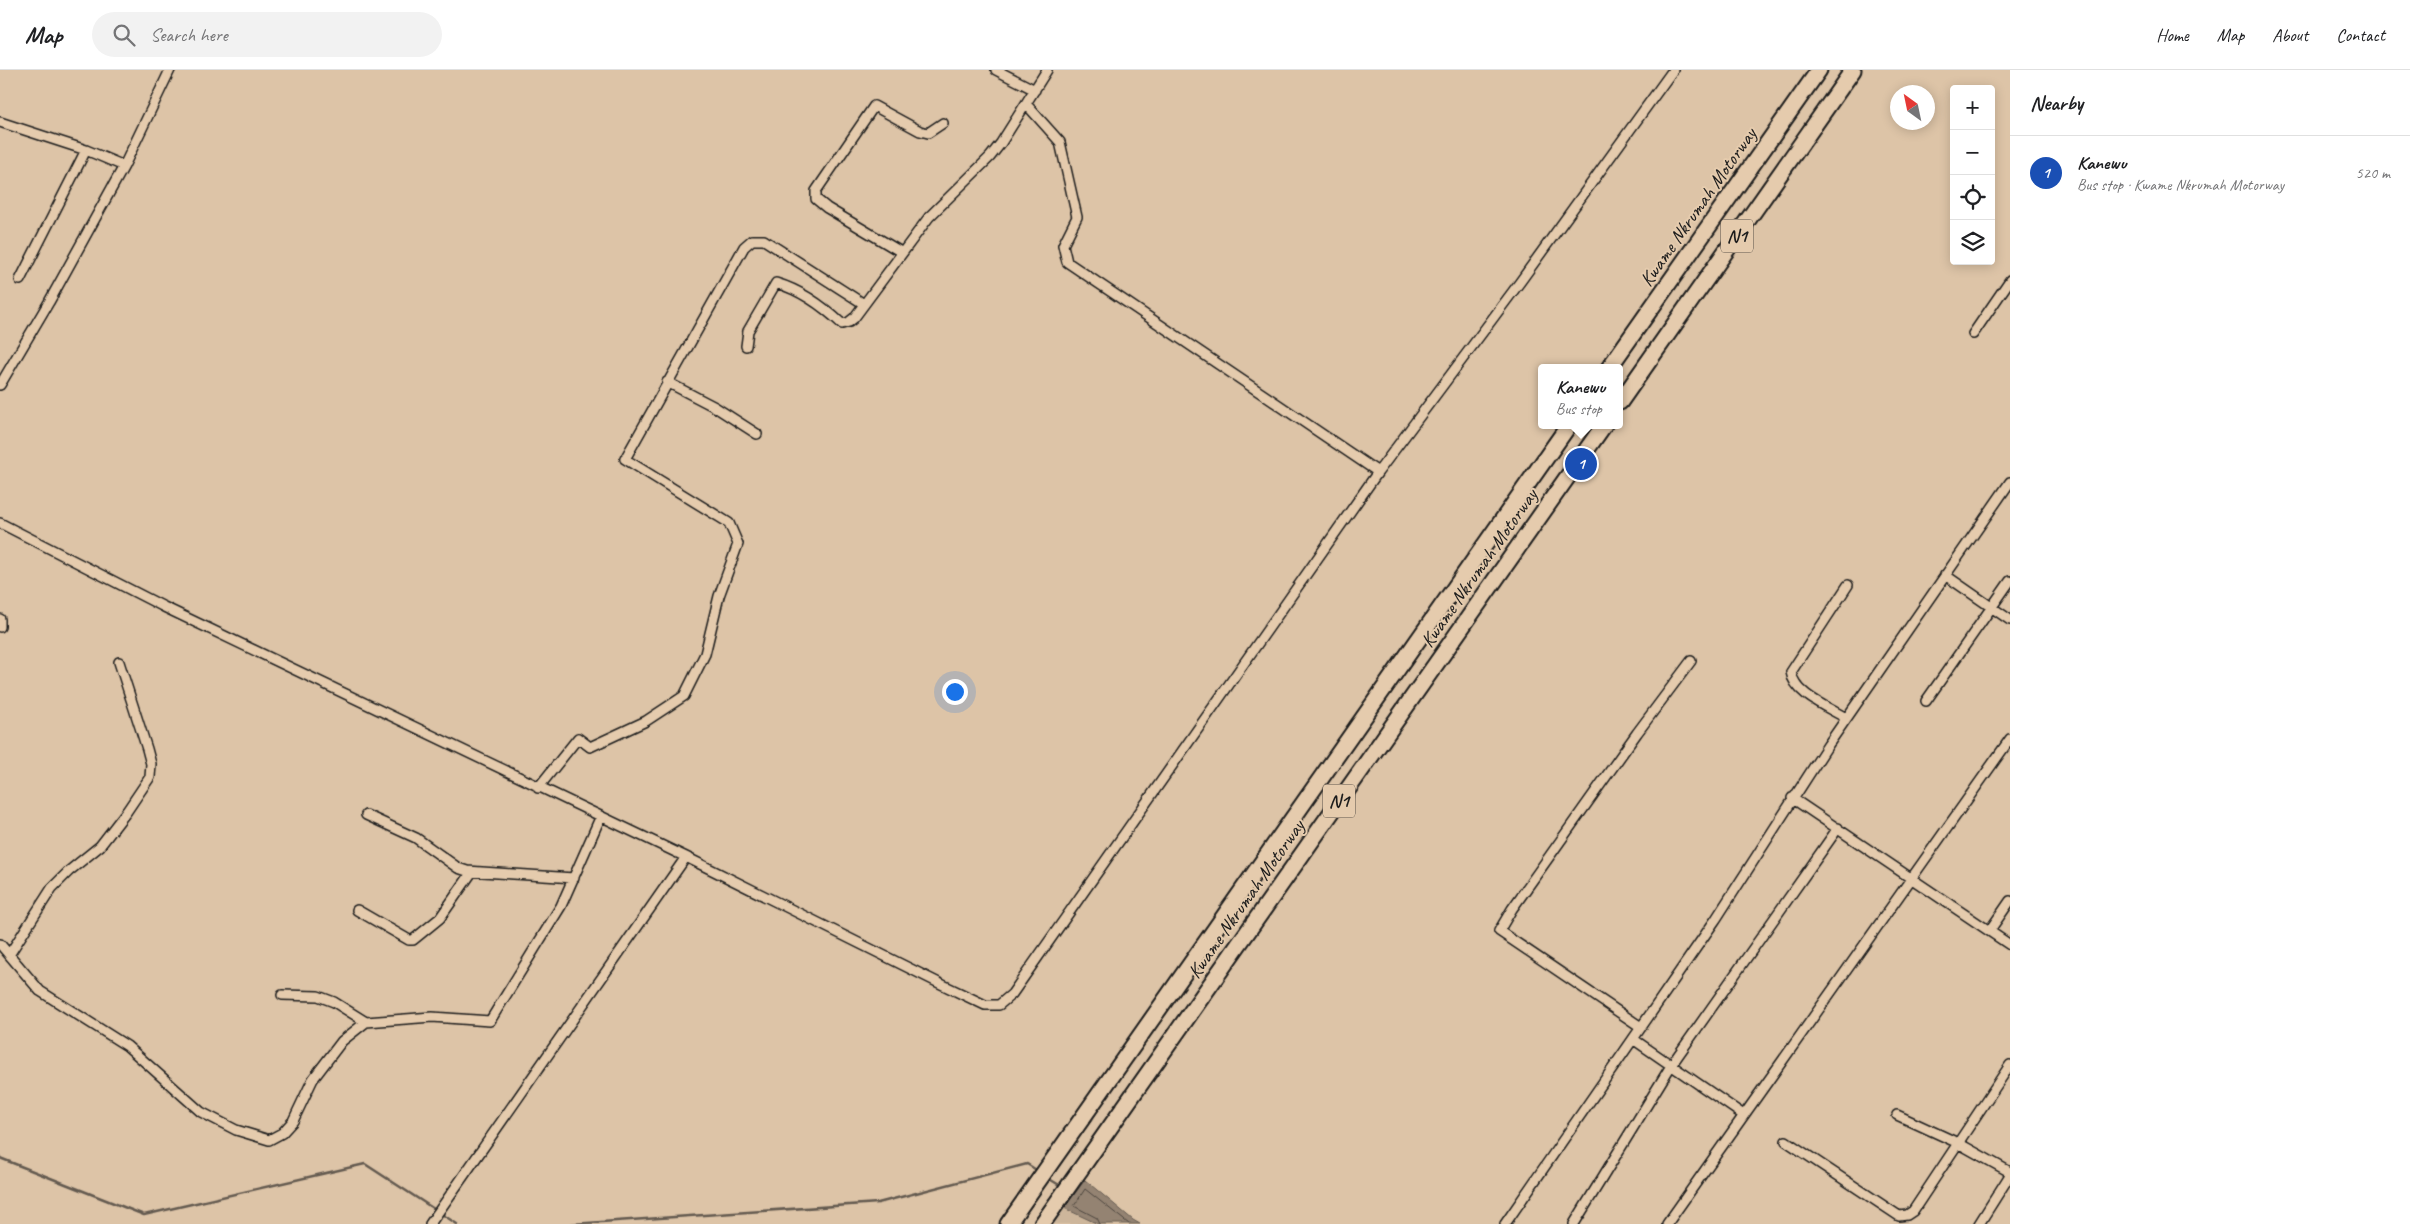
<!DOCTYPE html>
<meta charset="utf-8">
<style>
body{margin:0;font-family:Caveat,sans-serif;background:#f2f2f2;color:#202124}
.controls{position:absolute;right:15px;top:15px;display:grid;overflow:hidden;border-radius:5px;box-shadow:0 2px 12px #0003}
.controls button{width:45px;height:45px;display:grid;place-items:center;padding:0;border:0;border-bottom:1px solid #e0e0e0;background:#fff;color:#202124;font:25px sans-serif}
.compass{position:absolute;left:1890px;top:15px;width:45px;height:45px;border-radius:50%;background:#fff;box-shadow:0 2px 12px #0003;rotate:327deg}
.you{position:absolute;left:954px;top:621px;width:18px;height:18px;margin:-12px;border:4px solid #fff;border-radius:50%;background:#1a73e8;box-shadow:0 0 0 8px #1a73e833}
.badge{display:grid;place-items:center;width:32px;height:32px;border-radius:50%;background:#0f766e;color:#fff;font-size:16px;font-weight:700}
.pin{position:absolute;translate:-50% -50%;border:2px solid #fff;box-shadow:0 1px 5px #0006}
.popup{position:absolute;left:1538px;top:294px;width:85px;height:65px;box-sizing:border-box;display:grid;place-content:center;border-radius:5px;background:#fff;filter:drop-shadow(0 1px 4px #0005);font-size:16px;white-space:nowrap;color:#757577}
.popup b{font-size:19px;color:#202124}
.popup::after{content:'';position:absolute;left:50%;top:100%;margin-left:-10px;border:10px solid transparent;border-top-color:#fff}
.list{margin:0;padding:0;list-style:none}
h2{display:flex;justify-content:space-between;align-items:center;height:65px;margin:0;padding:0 20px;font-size:21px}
h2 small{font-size:16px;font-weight:400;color:#757577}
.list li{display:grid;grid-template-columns:32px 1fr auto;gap:15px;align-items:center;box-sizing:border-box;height:75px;padding:0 20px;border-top:1px solid #e0e0e0}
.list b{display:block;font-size:19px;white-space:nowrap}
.list p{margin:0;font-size:16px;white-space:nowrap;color:#757577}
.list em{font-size:16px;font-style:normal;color:#757577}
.icon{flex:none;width:28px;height:28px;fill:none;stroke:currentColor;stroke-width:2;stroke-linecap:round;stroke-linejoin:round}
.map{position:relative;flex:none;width:2010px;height:1154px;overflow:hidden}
header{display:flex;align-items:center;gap:30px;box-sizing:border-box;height:70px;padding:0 25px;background:#fff;border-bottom:1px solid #e0e0e0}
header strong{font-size:24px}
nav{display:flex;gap:28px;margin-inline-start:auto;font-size:18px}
.search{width:350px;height:45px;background:#f2f2f2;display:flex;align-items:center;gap:12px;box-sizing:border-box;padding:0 18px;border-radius:28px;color:#757577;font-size:19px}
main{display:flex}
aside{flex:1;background:#fff}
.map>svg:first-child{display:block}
</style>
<header>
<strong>Map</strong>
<div class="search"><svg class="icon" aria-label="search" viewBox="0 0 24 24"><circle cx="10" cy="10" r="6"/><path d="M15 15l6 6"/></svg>Search here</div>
<nav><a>Home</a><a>Map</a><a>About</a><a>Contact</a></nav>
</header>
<main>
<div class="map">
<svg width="2010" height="1154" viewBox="0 0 2010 1154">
<rect width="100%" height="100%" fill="#ddc4a7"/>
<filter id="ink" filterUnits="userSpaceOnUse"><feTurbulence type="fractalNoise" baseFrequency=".02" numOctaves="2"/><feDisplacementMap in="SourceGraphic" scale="10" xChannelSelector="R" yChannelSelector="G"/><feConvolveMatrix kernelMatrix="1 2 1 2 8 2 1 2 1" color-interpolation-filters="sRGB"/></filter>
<g filter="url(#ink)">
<path fill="#cdb69b" d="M1064 1138 1096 1152 1098 1154H1053Z"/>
<path fill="#948372" stroke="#645a50" d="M1085 1110 1133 1150 1140 1154H1098L1064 1138Z"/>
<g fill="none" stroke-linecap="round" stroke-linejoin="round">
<path stroke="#4c453e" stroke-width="1" d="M1100 1154 1097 1148 1074 1136 1085 1119 1129 1154"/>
<path stroke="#645a50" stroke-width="2.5" d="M0 1088 144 1145 365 1094 457 1154
M1046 1107 1061 1116
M572 1154 878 1133 1027 1094 1038 1101"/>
<g stroke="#1c1c1c" stroke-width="12">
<path id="minor" d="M996 0 1035 20
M1026 34 1060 72 1077 147 1063 175 1067 192 1378 402
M0 52 86 80 124 96
M901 182 827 138 816 129V121L874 36 920 61 928 63 943 53
M20 210 86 80
M1973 264 2010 210
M746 276 748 261 776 213C800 220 823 236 842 254L849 252 854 248 929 147 990 87 1001 73 1047 0
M667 312 715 337 757 364
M0 315 49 232 124 96 170 0
M0 453 164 537 686 787 939 913 985 935H999L1012 924 1378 402 1520 212 1673 0
M1945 505 2010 550
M0 549V557
M1926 631 2010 511
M1846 648C1828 637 1794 624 1791 602L1848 515
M538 718 578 668 590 677 646 651 684 626 705 584 719 526 738 474 729 453 625 389 744 177 752 170H764L864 234
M1792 728 2010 875
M366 745 416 768 458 798 467 801 574 808
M357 840 409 870H413L440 848 472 802
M1990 860 2010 831
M0 874 40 921 127 976 201 1042 236 1060 269 1070 282 1063 293 1051 313 1009 342 971 366 952 432 947 490 951 561 836 600 748
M9 885 52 818 69 801 100 776 127 741 150 707 151 694 147 679 119 592
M282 925 318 926 334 932 366 952
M1641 957 1499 861 1512 839 1637 663 1691 591
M1633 969 1742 1044
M1897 1045 1958 1073 2010 1102
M1786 1071 1899 1146 1907 1145 1913 1141 2010 995
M430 1154 686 787
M1505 1154 1716 849 1828 675 2010 412
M1574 1154 1672 994 1838 758
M1667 1154 2010 669
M1979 1154 2010 1105"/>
</g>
<g stroke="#1c1c1c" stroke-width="19">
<path id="motorway" d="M1609 298 1819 0
M1620 332 1853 0
M1008 1154 1569 355
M1042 1154 1604 355"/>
</g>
<use href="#minor" stroke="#e5cbad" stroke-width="9"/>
<use href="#motorway" stroke="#e5cbad" stroke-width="15"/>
</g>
</g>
<g text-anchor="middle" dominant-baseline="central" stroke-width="4" stroke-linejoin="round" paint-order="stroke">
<g fill="#e5cbad" stroke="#585048" stroke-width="1">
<rect x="1721" y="149.5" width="32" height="33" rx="4"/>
<rect x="1323" y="714.5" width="32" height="33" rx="4"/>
</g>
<g font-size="19" font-weight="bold" fill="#1c1c1c">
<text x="1737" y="166">N1</text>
<text x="1339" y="731">N1</text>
</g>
<g font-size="20" fill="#1c1c1c" stroke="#e5cbad">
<text transform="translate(1698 137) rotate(-55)">Kwame Nkrumah Motorway</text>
<text transform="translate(1479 498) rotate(-55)">Kwame Nkrumah Motorway</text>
<text transform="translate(1246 829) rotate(-55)">Kwame Nkrumah Motorway</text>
</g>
</g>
</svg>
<div class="controls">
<button>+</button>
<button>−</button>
<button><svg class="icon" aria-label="locate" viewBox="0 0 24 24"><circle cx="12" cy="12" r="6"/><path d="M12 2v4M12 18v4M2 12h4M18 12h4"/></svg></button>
<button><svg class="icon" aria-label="layers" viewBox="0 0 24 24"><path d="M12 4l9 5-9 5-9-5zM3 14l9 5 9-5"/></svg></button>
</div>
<svg class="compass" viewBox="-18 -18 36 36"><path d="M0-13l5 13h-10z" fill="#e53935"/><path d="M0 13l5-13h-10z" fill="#757577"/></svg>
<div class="you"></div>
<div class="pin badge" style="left:1581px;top:394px;background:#1a4fb4">1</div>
<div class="popup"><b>Kanewu</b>Bus stop</div>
</div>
<aside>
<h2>Nearby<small></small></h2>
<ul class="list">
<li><span class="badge" style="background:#1a4fb4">1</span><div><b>Kanewu</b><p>Bus stop · Kwame Nkrumah Motorway</p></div><em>520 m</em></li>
</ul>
</aside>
</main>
